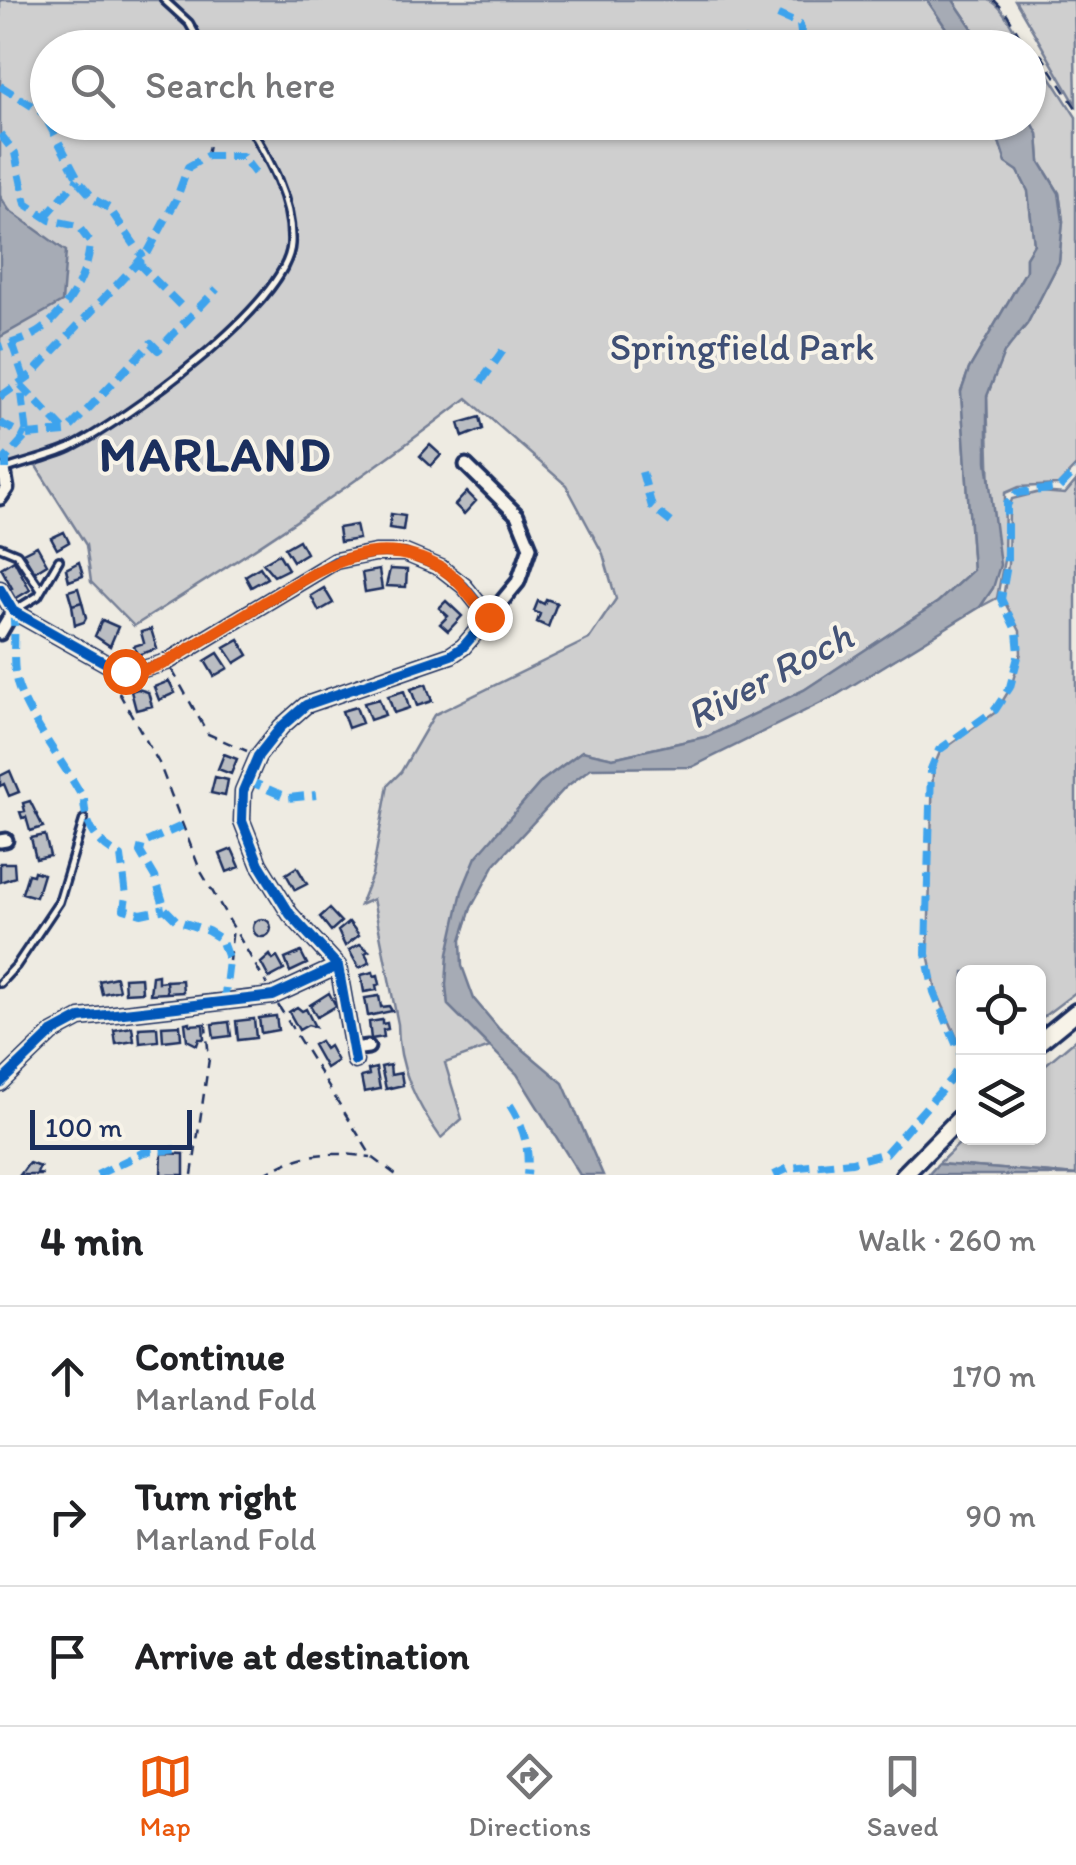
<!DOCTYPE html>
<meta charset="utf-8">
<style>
body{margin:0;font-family:Itim,sans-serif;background:#f2f2f2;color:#202124}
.controls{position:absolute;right:30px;bottom:30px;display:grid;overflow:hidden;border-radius:15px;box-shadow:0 2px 8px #0004}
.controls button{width:90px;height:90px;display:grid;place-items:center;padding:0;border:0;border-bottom:2px solid #e0e0e0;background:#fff;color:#202124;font:50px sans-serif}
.scale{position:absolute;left:30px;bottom:25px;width:162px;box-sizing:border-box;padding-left:10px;border:5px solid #1b2f5e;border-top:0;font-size:28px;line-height:35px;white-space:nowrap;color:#1b2f5e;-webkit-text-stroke:8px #f7f3e8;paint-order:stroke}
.stop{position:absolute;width:30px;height:30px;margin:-22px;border:8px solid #ea580c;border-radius:50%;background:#fff}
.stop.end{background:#ea580c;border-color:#fff;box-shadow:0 2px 10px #0008}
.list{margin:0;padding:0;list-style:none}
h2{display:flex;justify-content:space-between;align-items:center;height:130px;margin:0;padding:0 40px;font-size:42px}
h2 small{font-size:32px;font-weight:400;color:#757577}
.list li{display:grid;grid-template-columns:65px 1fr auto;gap:30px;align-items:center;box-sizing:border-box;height:140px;padding:0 40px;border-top:2px solid #e0e0e0}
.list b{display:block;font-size:38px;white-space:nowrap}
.list p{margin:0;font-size:32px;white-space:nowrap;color:#757577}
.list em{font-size:32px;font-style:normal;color:#757577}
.icon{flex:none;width:55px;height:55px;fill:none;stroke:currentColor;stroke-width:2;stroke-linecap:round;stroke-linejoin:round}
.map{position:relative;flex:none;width:1076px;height:1175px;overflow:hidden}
.search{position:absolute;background:#fff;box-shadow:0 2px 8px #0004;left:30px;right:30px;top:30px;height:110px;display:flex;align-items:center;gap:25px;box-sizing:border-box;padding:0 35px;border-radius:55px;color:#757577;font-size:38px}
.sheet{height:550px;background:#fff}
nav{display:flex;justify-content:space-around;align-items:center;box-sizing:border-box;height:140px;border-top:2px solid #e0e0e0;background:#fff;font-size:28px;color:#757577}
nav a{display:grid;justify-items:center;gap:5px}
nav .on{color:#ea580c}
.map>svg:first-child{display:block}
</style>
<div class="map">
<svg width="1076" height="1175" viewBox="0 0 1076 1175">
<rect width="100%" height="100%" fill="#eeebe2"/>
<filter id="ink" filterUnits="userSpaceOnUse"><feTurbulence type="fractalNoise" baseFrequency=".01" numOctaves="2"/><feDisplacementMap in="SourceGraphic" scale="20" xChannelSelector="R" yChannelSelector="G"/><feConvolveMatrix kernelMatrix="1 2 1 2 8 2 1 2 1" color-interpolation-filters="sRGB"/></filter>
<g filter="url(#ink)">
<path fill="#cfcfcf" stroke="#757f96" stroke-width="2.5" d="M0 0H927L959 47 48 48V122L993 123 1006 162 1018 171 1028 191 1034 244 1026 257V271L969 369 961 392 973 570 938 602 804 690 709 736 613 758 582 751 542 781 494 836 446 985 448 1005 490 1047 445 1063 462 1119 441 1138C416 1103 398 1068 398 1024L373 899 360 905 372 875 388 785 401 772 434 715 589 639 616 599 603 554 566 485 467 398C360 481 249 554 134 626L91 582 86 545 36 466 0 463Z
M953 0C963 0 979 0 989 0 1005 6 1014 35 1027 47H985Z
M1015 0H1074L1076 105Z
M1029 49 1039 59 1076 117V466L1058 485 1019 487 1005 493 1004 560 997 598 980 607 993 588 987 396 1003 353 1027 324 1059 262 1063 221 1059 193 1040 162 1038 134 1029 117Z
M1076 481V992L1039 1020 1038 972H964L963 1052 936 990 928 954 933 769 940 752 996 712 1011 687 1021 653 1020 631 1003 599 1008 565 1009 509 1012 499 1040 492 1065 494Z
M1076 1039V1175L938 1164 965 1138H1038L1039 1070Z"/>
<path fill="#a6abb5" stroke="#6e7992" stroke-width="2.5" d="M927 0H953L985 47H959Z
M1029 117 1038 134 1040 162 1059 193 1063 221 1059 262 1027 324 1004 353 987 396V461L1000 565 993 588 980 607 835 696 692 767 591 768 566 787 495 864 471 908 461 940 462 966 474 999 499 1029 563 1083 603 1175H580L517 1074 448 1005 446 985 448 954 462 891 476 857 542 781 582 751 613 758 709 736 804 690 938 602 973 570 961 392 969 369 1026 271V257L1034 244 1028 191 1018 171 1006 163 993 123 1028 122Z
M0 196 9 210 66 251 62 302 0 337Z
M938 1164 1076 1175H928Z"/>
<path fill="#babdc2" stroke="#1b2f5e" stroke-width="2.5" d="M480 417 483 429 463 437 459 423Z
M430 445 441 455 431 466 420 456Z
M467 492 476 501 464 514 455 505Z
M391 514 405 516 403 530 389 528Z
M356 525 359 539 340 542 338 528Z
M64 532 69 542 57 549 51 538Z
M299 540 306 553 293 561 285 548Z
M37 546 47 564 34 572 23 553Z
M279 554 288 569 274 576 263 563Z
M14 560 30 590 13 600 8 590 12 588 1 568Z
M79 562 83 576 69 581 66 569Z
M260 567 267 578 251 587 245 576Z
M390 569 407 570 406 587 386 586Z
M379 570 382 589 365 592 362 573Z
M78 588 82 602 72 605 68 591Z
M324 588 333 603 319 611 311 596Z
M546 599 557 603 548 627 537 622 540 614 534 611 538 601 544 604Z
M446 601 462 616 448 631 440 624 448 616 439 608Z
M82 602 86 618 84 622 75 625 72 605Z
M102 620 118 627 110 646 95 636Z
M151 629 157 649 137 655 134 646 144 643 141 632Z
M239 640 248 655 235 663 225 648Z
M218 653 228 668 214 676 205 661Z
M169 681 175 693 159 700 154 687Z
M426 684 432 701 417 706 411 689Z
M138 689 148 692 152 706 136 710 131 691Z
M404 691 409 708 394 713 388 696Z
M379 699 385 715 370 720 364 703Z
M356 707 362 723 348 728 342 711Z
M224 754 237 759 231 774 218 769Z
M10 771 19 792 9 796 4 784 0 786V776Z
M215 777 228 780 225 796 211 793Z
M30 801 43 827 30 831 26 817 22 818 20 812 25 811 23 803Z
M45 835 50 856 36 859 31 838Z
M232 849 240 867 227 872 220 854Z
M0 863H14L15 877 0 882Z
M297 867 307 884 295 890 286 874Z
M34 871 43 874 36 897 22 893 28 874 33 875Z
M329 909 341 922 331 931 320 917Z
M253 928a9 9 0 1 1 18 0a9 9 0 1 1-18 0Z
M349 922 359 935 345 946 338 931Z
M360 944 369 951 365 953 370 962 359 968 349 950Z
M301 952 307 964 290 972 285 959Z
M270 955 273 960 277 957 284 970 269 978 261 963Z
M373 972 374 976 378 975 380 984 376 985 377 990 364 992 361 975Z
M158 975V982L166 981 167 993 150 994 152 976Z
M116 977 119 990 102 994 99 981Z
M141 977 142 992 125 993 124 978Z
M182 980 183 992 167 993 166 981Z
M329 993 336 1006 317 1017 310 1005Z
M379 996 381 1007 389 1006 392 1011 368 1016 365 998Z
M297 1007 302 1011 306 1009 315 1027 308 1025 299 1030 289 1012Z
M276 1016 278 1030 261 1033 259 1018Z
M254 1019 256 1038 238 1040 236 1021Z
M382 1020V1024L387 1023 388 1029 383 1030 384 1037 371 1039 369 1022Z
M190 1022V1025L203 1024 204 1039H199L197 1045 187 1040 185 1023Z
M229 1022 231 1036 214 1038 212 1024Z
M180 1025 181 1039 163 1041 162 1026Z
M132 1027 134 1041 116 1044 114 1030Z
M157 1027 158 1041 140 1043 139 1028Z
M320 1041 325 1049 329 1046 337 1061 326 1068 313 1045Z
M390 1065 391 1075 401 1073 403 1085 386 1089 381 1067Z
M376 1068 380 1089 364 1092 361 1077 369 1075 368 1070Z
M162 1153 184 1154V1175H161Z
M29 1163 40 1167 37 1173 43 1175H20Z"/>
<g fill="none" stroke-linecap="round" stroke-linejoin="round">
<g stroke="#1b2f5e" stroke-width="12">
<path id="service" d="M164 0 189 23 203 48
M4 470C26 462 50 457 70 448 123 422 288 304 291 244 293 200 269 159 247 122
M0 547 17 554 41 590
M15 610 38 596 59 560
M0 983 16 966 59 902 84 819"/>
</g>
<g stroke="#1b2f5e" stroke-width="19">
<path id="minor" d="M466 465 517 515 530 547 518 582 489 617
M0 470H4L7 488 0 498
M0 589 13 611 109 665 133 672 167 662 335 561 375 553H405L441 568 464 586 489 617 463 647 451 655 306 705 281 727 258 756 243 791 242 821 259 864 290 914 338 966 355 1061
M0 633 13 611
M0 841 6 840
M353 1049 368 1047
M0 1083 52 1033 80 1018 273 996 338 966"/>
</g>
<g stroke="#1b2f5e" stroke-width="22">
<path id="secondary" d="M1038 1043 1076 1012
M904 1175 964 1114"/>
</g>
<path stroke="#1b2f5e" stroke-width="2.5" stroke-dasharray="10 8" stroke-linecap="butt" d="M994 0 1006 12 1021 38 1042 56 1076 108
M207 156 213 122
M172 670 208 734 247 751
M110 677 159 763 200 870 267 985
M229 961 233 928
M278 1005 372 1157 396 1175
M192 1175 209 1059 205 1016
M263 1175C303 1152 326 1151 371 1157"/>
<use href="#service" stroke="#f7f3e8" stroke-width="5"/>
<use href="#minor" stroke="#f7f3e8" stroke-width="11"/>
<use href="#secondary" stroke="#f7f3e8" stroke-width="15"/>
<path stroke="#3da3ed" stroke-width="8" stroke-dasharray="15 8" stroke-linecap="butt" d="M778 15 800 25 803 48
M399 48 407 34
M743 48 748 38
M0 86 43 113 48 121
M48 122 81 184 95 200 109 208 143 257
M392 122 397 137
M824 122 827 130
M0 134 15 153 26 204 50 220 78 226 90 242C89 275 65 314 38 332 27 339 13 343 0 347
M45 217 78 179
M137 262 184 309
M12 343 25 381
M481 382 504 349
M21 385 66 432
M0 397 31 375 148 252 176 200 188 167 207 156H242L255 173
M0 423 26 436
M27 435 66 432 151 343 158 350 217 289
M6 469V458L27 435 21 385
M642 472 652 507 673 524
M13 611C17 637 10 665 19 689 34 727 65 764 84 800 85 826 97 844 121 856L126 896 124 909 141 914 165 909
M247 780 288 798 316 795
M182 826 142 844 140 852 155 877 165 909 176 920 208 931 221 939 229 961 224 1002
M510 1105C524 1127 530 1149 527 1175
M97 1175 144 1152 181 1149
M774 1175 789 1168 852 1162 886 1153 952 1078 963 1060 934 992 926 954 931 769 939 750 995 710 1010 687 1019 653 1017 632 1001 599 1007 565V504L1017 493 1059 488 1076 471"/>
<g stroke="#f7f3e8" stroke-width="16">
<path id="cycleway" d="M0 589 13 611 109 665 133 672 167 662 335 561 375 553H405L441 568 464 586 489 617 463 647 451 655 306 705 281 727 258 756 243 791 242 821 259 864 290 914 338 966 355 1061
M0 1083 52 1033 80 1018 273 996 338 966"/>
</g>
<use href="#cycleway" stroke="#0057b8" stroke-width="10"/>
</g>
</g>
<g fill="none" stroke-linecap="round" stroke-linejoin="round" filter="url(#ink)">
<path stroke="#ea580c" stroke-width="12" d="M125 671 139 672 167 662C200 642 233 622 265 602 323 568 374 530 441 568 463 581 471 602 489 617"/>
</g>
<g text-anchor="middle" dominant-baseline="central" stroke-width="8" stroke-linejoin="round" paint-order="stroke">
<g font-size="38" fill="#3f4f75" stroke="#f7f3e8">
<text x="742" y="347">Springfield Park</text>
</g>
<g font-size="40" font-style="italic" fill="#455478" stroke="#f7f3e8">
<text transform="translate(769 675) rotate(-28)">River Roch</text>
</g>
<g font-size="48" font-weight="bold" letter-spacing="2.5" fill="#1b2f5e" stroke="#f7f3e8">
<text x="216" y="454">MARLAND</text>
</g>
</g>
</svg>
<div class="controls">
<button><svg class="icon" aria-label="locate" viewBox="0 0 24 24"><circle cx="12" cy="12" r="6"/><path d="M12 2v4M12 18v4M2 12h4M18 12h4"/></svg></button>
<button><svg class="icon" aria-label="layers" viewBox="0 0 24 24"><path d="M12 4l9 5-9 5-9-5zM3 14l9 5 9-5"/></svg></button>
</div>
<div class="scale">100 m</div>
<div class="stop" style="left:125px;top:671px"></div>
<div class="stop end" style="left:489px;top:617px"></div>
<div class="search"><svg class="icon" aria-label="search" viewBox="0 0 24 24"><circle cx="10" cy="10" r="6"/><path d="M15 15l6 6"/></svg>Search here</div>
</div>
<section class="sheet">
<h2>4 min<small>Walk · 260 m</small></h2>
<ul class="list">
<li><svg class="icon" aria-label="ahead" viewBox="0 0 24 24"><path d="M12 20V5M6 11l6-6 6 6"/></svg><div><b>Continue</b><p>Marland Fold</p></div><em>170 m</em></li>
<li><svg class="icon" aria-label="right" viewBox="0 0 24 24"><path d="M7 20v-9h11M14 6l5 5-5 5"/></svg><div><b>Turn right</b><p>Marland Fold</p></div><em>90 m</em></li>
<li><svg class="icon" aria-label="arrive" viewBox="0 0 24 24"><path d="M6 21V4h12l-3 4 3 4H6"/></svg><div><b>Arrive at destination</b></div></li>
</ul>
</section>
<nav>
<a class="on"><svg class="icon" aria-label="map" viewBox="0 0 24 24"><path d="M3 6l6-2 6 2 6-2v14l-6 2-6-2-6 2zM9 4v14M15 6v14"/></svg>Map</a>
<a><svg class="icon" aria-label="directions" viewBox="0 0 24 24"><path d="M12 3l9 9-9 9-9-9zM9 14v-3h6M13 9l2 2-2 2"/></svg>Directions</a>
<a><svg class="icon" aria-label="saved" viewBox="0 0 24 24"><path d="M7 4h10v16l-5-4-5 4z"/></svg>Saved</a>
</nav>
